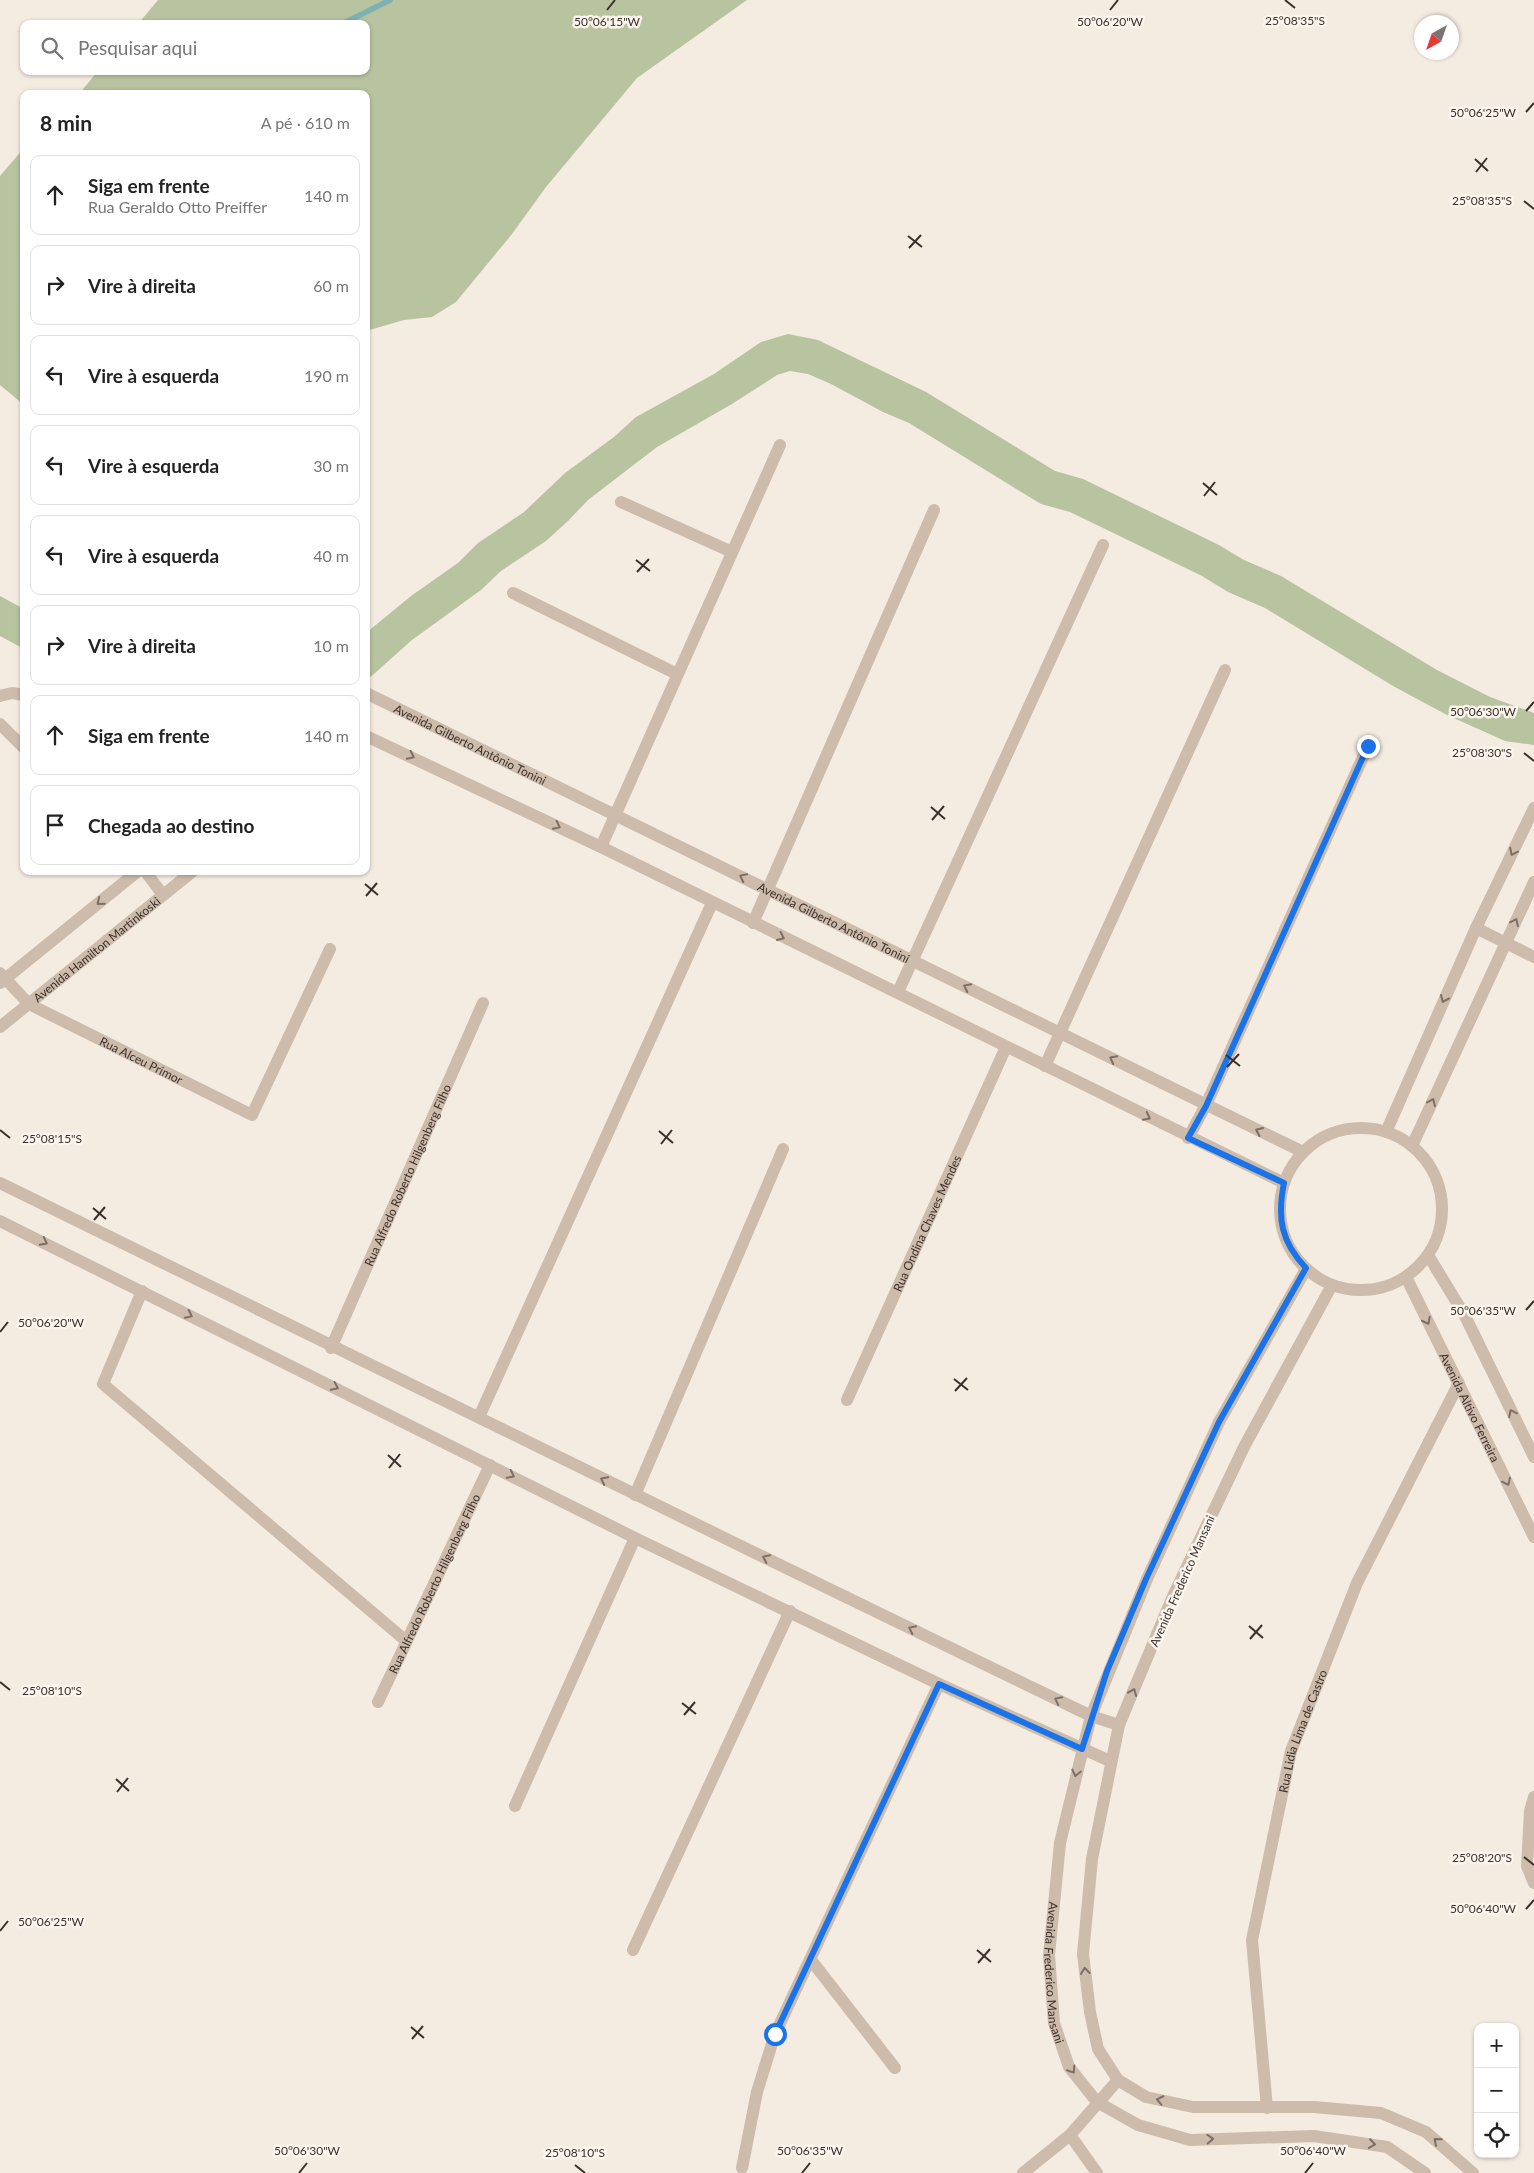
<!DOCTYPE html>
<html lang="pt">
<meta charset="utf-8">
<style>
body{margin:0;font-family:Lato,sans-serif;background:#f6f6f6;color:#222}
.controls{position:absolute;right:15px;bottom:15px;display:grid;overflow:hidden;border-radius:10px;box-shadow:0 1px 4px #0004}
.controls button{width:45px;height:45px;display:grid;place-items:center;padding:0;border:0;border-bottom:1px solid #e0e0e0;background:#fff;color:#222;font:25px sans-serif}
.compass{position:absolute;left:1414px;top:15px;width:45px;height:45px;border-radius:50%;background:#fff;box-shadow:0 1px 4px #0004;rotate:220deg}
.stop{position:absolute;width:15px;height:15px;margin:-11px;border:4px solid #1a73e8;border-radius:50%;background:#fff}
.stop.end{background:#1a73e8;border-color:#fff;box-shadow:0 1px 5px #0008}
.list{margin:0;padding:0;list-style:none}
h2{display:flex;justify-content:space-between;align-items:center;height:65px;margin:0;padding:0 20px;font-size:21px}
h2 small{font-size:16px;font-weight:400;color:#767676}
.list li{display:grid;grid-template-columns:32px 1fr auto;gap:15px;align-items:center;box-sizing:border-box;height:80px;margin:0 10px 10px;padding:0 10px;border:1px solid #e0e0e0;border-radius:10px}
.list b{display:block;font-size:19px;white-space:nowrap}
.list p{margin:0;font-size:16px;white-space:nowrap;color:#767676}
.list em{font-size:16px;font-style:normal;color:#767676}
.icon{flex:none;width:28px;height:28px;fill:none;stroke:currentColor;stroke-width:2;stroke-linecap:round;stroke-linejoin:round}
.map{position:relative;flex:none;width:1534px;height:2173px;overflow:hidden}
.search{position:absolute;background:#fff;box-shadow:0 1px 4px #0004;left:20px;top:20px;width:350px;height:55px;display:flex;align-items:center;gap:12px;box-sizing:border-box;padding:0 18px;border-radius:10px;color:#767676;font-size:19px}
.panel{position:absolute;background:#fff;box-shadow:0 1px 4px #0004;left:20px;top:90px;width:350px;height:785px;border-radius:10px}
.map>svg:first-child{display:block}
</style>
<div class="map">
<svg width="1534" height="2173" viewBox="0 0 1534 2173">
<rect width="100%" height="100%" fill="#f4ebe1"/>
<path fill="#b8c4a0" d="M158 0H747L637 78 546 187 512 234 456 302 432 317 404 320 366 331V94H79L98 71H366V24H138Z
M24 148V405L0 385V176Z
M788 334 818 340 926 392 1055 471 1083 479 1219 545 1244 560 1281 576 1437 670 1490 697 1534 713V745L1505 741 1447 715 1393 686 1265 608 1228 592 1202 576 1070 512 1041 504 909 423 883 412 831 384 808 374 790 371 777 375 732 404 657 447 588 500 569 520 546 541 501 571 481 590 412 640 366 681V633L411 596 458 563 478 543 524 512 565 473 614 437 636 417 714 374 761 342Z
M0 596 24 609V649L0 636Z"/>
<g fill="none" stroke-linecap="round" stroke-linejoin="round">
<path stroke="#7fb0b2" stroke-width="5.5" d="M342 24 390 0"/>
<g stroke="#cdbbac" stroke-width="12">
<path d="M621 502 732 552"/>
<path d="M513 593 677 674"/>
<path id="s1" d="M366 693 1303 1152"/>
<path d="M0 696 12 693 24 695"/>
<path d="M0 724 24 748"/>
<path d="M366 736 601 847 1284 1183"/>
<path d="M601 847 780 445"/>
<path d="M145 871 163 895"/>
<path d="M753 923 934 510"/>
<path d="M1476 928 1534 957"/>
<path id="s2" d="M0 973 29 1004 252 1115 330 949"/>
<path d="M0 983 138 871"/>
<path d="M898 992 1103 545"/>
<path id="s3" d="M0 1027 193 871"/>
<path d="M1045 1066 1225 670"/>
<circle cx="1361" cy="1209" r="81"/>
<path d="M1386 1132 1476 928 1534 808"/>
<path d="M1188 1138 1206 1105 1368 746"/>
<path d="M1412 1146 1534 882"/>
<path d="M0 1183C362 1363 727 1539 1091 1716L1119 1725"/>
<path d="M0 1221 635 1538 939 1684 1110 1761"/>
<path d="M1428 1255 1465 1316 1534 1457"/>
<path id="s4" d="M1306 1269 1219 1422 1147 1579 1091 1716 1060 1843 1049 1955 1054 2023 1069 2067 1097 2102 1138 2125 1190 2140 1314 2136 1387 2147 1425 2173"/>
<path id="s5" d="M1406 1277 1534 1537"/>
<path d="M1332 1285 1244 1447 1173 1596 1119 1725 1092 1859 1083 1954 1090 2012 1098 2049 1118 2080 1146 2097 1193 2107H1314L1381 2113 1426 2132 1473 2173"/>
<path d="M142 1291 103 1384 405 1640"/>
<path id="s6" d="M331 1348 483 1003"/>
<path id="s7" d="M847 1400 1006 1047"/>
<path d="M479 1417 712 903"/>
<path d="M635 1495 783 1149"/>
<path id="s8" d="M378 1702 490 1465"/>
<path d="M1534 1797 1530 1811 1527 1866 1534 1883"/>
<path d="M515 1806 635 1538"/>
<path d="M633 1950 790 1611"/>
<path d="M811 1960 895 2068"/>
<path id="s9" d="M1267 2108 1252 1940 1291 1751 1357 1583 1459 1383"/>
<path d="M1070 2135 1097 2173"/>
<path d="M742 2168 757 2092 775 2034 939 1684"/>
<path d="M1023 2173 1070 2135 1118 2080"/>
</g>
</g>
<defs><path id="oneway-chevron" d="M-2-3.5L2.5 0L-2 3.5" fill="none" stroke-width="1.6" stroke-linecap="round" stroke-linejoin="round" transform="scale(1.25)"/></defs>
<g stroke="#7d6f65">
<use href="#oneway-chevron" transform="translate(411 756) rotate(26)"/>
<use href="#oneway-chevron" transform="translate(557 826) rotate(26)"/>
<use href="#oneway-chevron" transform="translate(1513 852) rotate(116)"/>
<use href="#oneway-chevron" transform="translate(743 877) rotate(-154)"/>
<use href="#oneway-chevron" transform="translate(100 902) rotate(141)"/>
<use href="#oneway-chevron" transform="translate(1515 922) rotate(-64)"/>
<use href="#oneway-chevron" transform="translate(781 937) rotate(25)"/>
<use href="#oneway-chevron" transform="translate(967 987) rotate(-154)"/>
<use href="#oneway-chevron" transform="translate(1444 999) rotate(114)"/>
<use href="#oneway-chevron" transform="translate(1113 1059) rotate(-153)"/>
<use href="#oneway-chevron" transform="translate(1432 1102) rotate(-65)"/>
<use href="#oneway-chevron" transform="translate(1147 1117) rotate(27)"/>
<use href="#oneway-chevron" transform="translate(1259 1131) rotate(-155)"/>
<use href="#oneway-chevron" transform="translate(44 1242) rotate(27)"/>
<use href="#oneway-chevron" transform="translate(189 1315) rotate(26)"/>
<use href="#oneway-chevron" transform="translate(1427 1321) rotate(63)"/>
<use href="#oneway-chevron" transform="translate(335 1387) rotate(26)"/>
<use href="#oneway-chevron" transform="translate(1512 1413) rotate(-116)"/>
<use href="#oneway-chevron" transform="translate(511 1475) rotate(27)"/>
<use href="#oneway-chevron" transform="translate(604 1480) rotate(-153)"/>
<use href="#oneway-chevron" transform="translate(1507 1482) rotate(64)"/>
<use href="#oneway-chevron" transform="translate(766 1558) rotate(-154)"/>
<use href="#oneway-chevron" transform="translate(912 1629) rotate(-154)"/>
<use href="#oneway-chevron" transform="translate(1133 1692) rotate(-68)"/>
<use href="#oneway-chevron" transform="translate(1058 1700) rotate(-154)"/>
<use href="#oneway-chevron" transform="translate(1076 1773) rotate(103)"/>
<use href="#oneway-chevron" transform="translate(1085 1971) rotate(-96)"/>
<use href="#oneway-chevron" transform="translate(1072 2070) rotate(57)"/>
<use href="#oneway-chevron" transform="translate(1160 2100) rotate(-168)"/>
<use href="#oneway-chevron" transform="translate(1210 2139) rotate(-2)"/>
<use href="#oneway-chevron" transform="translate(1437 2141) rotate(-140)"/>
<use href="#oneway-chevron" transform="translate(1372 2144) rotate(8)"/>
</g>
<g fill="none" stroke-linecap="round" stroke-linejoin="round">
<path stroke="#1a73e8" stroke-width="6" d="M775 2034 939 1684 1082 1749 1107 1671 1146 1579 1219 1422 1306 1268C1281 1242 1277 1218 1284 1183L1188 1138 1206 1106 1368 746"/>
</g>
<path fill="none" stroke="#3b302b" stroke-width="2" d="M1285 0 1295 8M607 10 615 0M1110 10 1118 0M1526 112 1534 103M1475 159 1488 171M1476 172 1487 158M1524 201 1534 209M908 236 922 247M909 248 921 235M1203 483 1217 495M1204 496 1215 482M636 560 650 571M637 572 649 559M1526 711 1534 702M1524 753 1534 761M931 807 945 819M932 820 944 806M365 884 378 895M366 896 377 883M1226 1055 1240 1066M1227 1067 1239 1054M0 1130 10 1138M659 1131 673 1143M661 1144 672 1130M93 1208 106 1219M94 1220 105 1207M1526 1310 1534 1301M0 1332 8 1322M954 1379 968 1390M955 1391 967 1378M388 1455 401 1467M389 1468 400 1454M1249 1626 1263 1638M1250 1639 1262 1625M0 1682 10 1690M682 1703 696 1714M684 1715 695 1702M116 1779 129 1791M117 1792 128 1778M1524 1857 1534 1865M1526 1909 1534 1900M0 1931 8 1921M977 1950 991 1962M978 1963 990 1949M411 2027 424 2038M412 2039 423 2026M575 2165 585 2173M299 2173 307 2163M802 2173 810 2163M1305 2173 1313 2163"/>
<g text-anchor="middle" dominant-baseline="central" stroke-width="5" stroke-linejoin="round" paint-order="stroke">
<g font-size="12" fill="#3b302b" stroke="#fbf5ee">
<text stroke="none"><textPath href="#s1" startOffset="116">Avenida Gilberto Antônio Tonini</textPath></text>
<text stroke="none"><textPath href="#s1" startOffset="521">Avenida Gilberto Antônio Tonini</textPath></text>
<text stroke="none"><textPath href="#s3" startOffset="124">Avenida Hamilton Martinkoski</textPath></text>
<text stroke="none"><textPath href="#s2" startOffset="168">Rua Alceu Primor</textPath></text>
<text stroke="none"><textPath href="#s6" startOffset="189">Rua Alfredo Roberto Hilgenberg Filho</textPath></text>
<text stroke="none"><textPath href="#s7" startOffset="194">Rua Ondina Chaves Mendes</textPath></text>
<text stroke="none"><textPath href="#s5" startOffset="145">Avenida Altivo Ferreira</textPath></text>
<text transform="translate(1182 1581) rotate(-66)">Avenida Frederico Mansani</text>
<text stroke="none"><textPath href="#s8" startOffset="131">Rua Alfredo Roberto Hilgenberg Filho</textPath></text>
<text stroke="none"><textPath href="#s9" startOffset="384">Rua Lidia Lima de Castro</textPath></text>
<text stroke="none"><textPath href="#s4" startOffset="758">Avenida Frederico Mansani</textPath></text>
</g>
</g>
<g font-size="12" text-anchor="middle" fill="#3b302b" stroke="#fbf5ee" stroke-width="5" stroke-linejoin="round" paint-order="stroke">
<text x="1295" y="25">25°08'35"S</text>
<text x="607" y="26">50°06'15"W</text>
<text x="1110" y="26">50°06'20"W</text>
<text x="1483" y="117">50°06'25"W</text>
<text x="1482" y="205">25°08'35"S</text>
<text x="1483" y="716">50°06'30"W</text>
<text x="1482" y="757">25°08'30"S</text>
<text x="52" y="1143">25°08'15"S</text>
<text x="1483" y="1315">50°06'35"W</text>
<text x="51" y="1327">50°06'20"W</text>
<text x="52" y="1695">25°08'10"S</text>
<text x="1482" y="1862">25°08'20"S</text>
<text x="1483" y="1913">50°06'40"W</text>
<text x="51" y="1926">50°06'25"W</text>
<text x="307" y="2155">50°06'30"W</text>
<text x="810" y="2155">50°06'35"W</text>
<text x="1313" y="2155">50°06'40"W</text>
<text x="575" y="2157">25°08'10"S</text>
</g>
</svg>
<div class="controls">
<button>+</button>
<button>−</button>
<button><svg class="icon" aria-label="locate" viewBox="0 0 24 24"><circle cx="12" cy="12" r="6"/><path d="M12 2v4M12 18v4M2 12h4M18 12h4"/></svg></button>
</div>
<svg class="compass" viewBox="-18 -18 36 36"><path d="M0-13l5 13h-10z" fill="#e53935"/><path d="M0 13l5-13h-10z" fill="#767676"/></svg>
<div class="stop" style="left:775px;top:2034px"></div>
<div class="stop end" style="left:1368px;top:746px"></div>
<div class="search"><svg class="icon" aria-label="search" viewBox="0 0 24 24"><circle cx="10" cy="10" r="6"/><path d="M15 15l6 6"/></svg>Pesquisar aqui</div>
<section class="panel">
<h2>8 min<small>A pé · 610 m</small></h2>
<ul class="list">
<li><svg class="icon" aria-label="ahead" viewBox="0 0 24 24"><path d="M12 20V5M6 11l6-6 6 6"/></svg><div><b>Siga em frente</b><p>Rua Geraldo Otto Preiffer</p></div><em>140 m</em></li>
<li><svg class="icon" aria-label="right" viewBox="0 0 24 24"><path d="M7 20v-9h11M14 6l5 5-5 5"/></svg><div><b>Vire à direita</b></div><em>60 m</em></li>
<li><svg class="icon" aria-label="left" viewBox="0 0 24 24"><path d="M17 20v-9H6M10 6l-5 5 5 5"/></svg><div><b>Vire à esquerda</b></div><em>190 m</em></li>
<li><svg class="icon" aria-label="left" viewBox="0 0 24 24"><path d="M17 20v-9H6M10 6l-5 5 5 5"/></svg><div><b>Vire à esquerda</b></div><em>30 m</em></li>
<li><svg class="icon" aria-label="left" viewBox="0 0 24 24"><path d="M17 20v-9H6M10 6l-5 5 5 5"/></svg><div><b>Vire à esquerda</b></div><em>40 m</em></li>
<li><svg class="icon" aria-label="right" viewBox="0 0 24 24"><path d="M7 20v-9h11M14 6l5 5-5 5"/></svg><div><b>Vire à direita</b></div><em>10 m</em></li>
<li><svg class="icon" aria-label="ahead" viewBox="0 0 24 24"><path d="M12 20V5M6 11l6-6 6 6"/></svg><div><b>Siga em frente</b></div><em>140 m</em></li>
<li><svg class="icon" aria-label="arrive" viewBox="0 0 24 24"><path d="M6 21V4h12l-3 4 3 4H6"/></svg><div><b>Chegada ao destino</b></div></li>
</ul>
</section>
</div>
